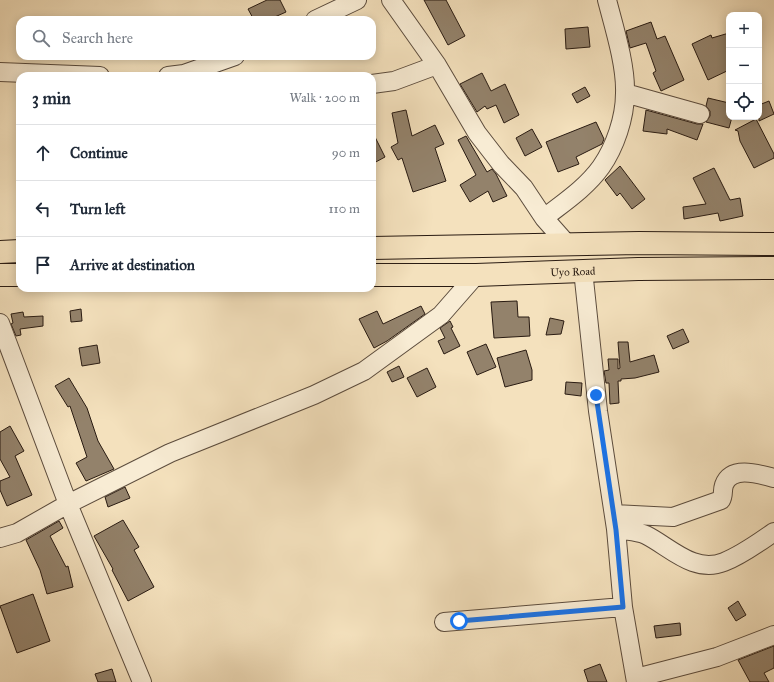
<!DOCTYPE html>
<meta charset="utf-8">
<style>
body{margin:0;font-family:"IM FELL Great Primer",serif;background:#f2f2f3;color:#1f2937}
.controls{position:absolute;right:12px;top:12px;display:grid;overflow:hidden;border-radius:8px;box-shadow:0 2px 10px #0003}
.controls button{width:36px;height:36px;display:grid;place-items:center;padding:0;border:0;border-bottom:1px solid #e0e1e3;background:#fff;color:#1f2937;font:20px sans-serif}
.stop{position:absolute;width:12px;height:12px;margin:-9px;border:3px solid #1a73e8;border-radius:50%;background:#fff}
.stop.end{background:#1a73e8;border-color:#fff;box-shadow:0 1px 4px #0008}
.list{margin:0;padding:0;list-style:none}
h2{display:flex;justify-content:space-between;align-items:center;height:52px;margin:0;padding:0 16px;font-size:17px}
h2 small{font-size:13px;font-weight:400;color:#747a83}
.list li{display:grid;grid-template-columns:26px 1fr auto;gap:12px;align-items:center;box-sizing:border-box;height:56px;padding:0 16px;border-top:1px solid #e0e1e3}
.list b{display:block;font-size:15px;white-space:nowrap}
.list em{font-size:13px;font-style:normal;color:#747a83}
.icon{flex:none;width:22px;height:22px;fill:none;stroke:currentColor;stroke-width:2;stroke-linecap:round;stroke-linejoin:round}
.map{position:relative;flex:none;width:774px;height:682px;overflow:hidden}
.search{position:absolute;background:#fff;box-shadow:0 2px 10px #0003;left:16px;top:16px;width:360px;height:44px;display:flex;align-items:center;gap:10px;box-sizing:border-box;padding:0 14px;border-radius:12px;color:#747a83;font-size:15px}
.panel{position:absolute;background:#fff;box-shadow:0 2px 10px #0003;left:16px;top:72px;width:360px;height:220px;border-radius:12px}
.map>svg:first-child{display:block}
</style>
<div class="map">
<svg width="774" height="682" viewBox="0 0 774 682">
<rect width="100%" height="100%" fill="#f4e1bd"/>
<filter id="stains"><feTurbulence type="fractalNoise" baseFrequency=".005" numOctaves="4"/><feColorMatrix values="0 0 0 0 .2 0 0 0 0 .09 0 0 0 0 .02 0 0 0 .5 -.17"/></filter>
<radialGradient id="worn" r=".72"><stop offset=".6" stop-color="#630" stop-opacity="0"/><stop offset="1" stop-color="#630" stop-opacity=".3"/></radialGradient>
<path fill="#93826b" stroke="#291b12" d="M267 0H280L286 12 268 20H254L248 9Z
M424 0H446L465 36 448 45Z
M651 22 657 39 665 36 684 80 661 91 653 73 656 71 646 43 630 48 626 31Z
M588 27 590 47 566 49 565 29Z
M729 33V70L708 80 692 44 711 35 712 38Z
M482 73 491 91 505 84 519 115 504 123 496 105 487 109 485 106 477 112 460 84Z
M585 87 590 96 577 103 572 94Z
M708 98 729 103V117H732L729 128 706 122 710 116V111L706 106Z
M769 101 774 114 759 121V105Z
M406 110 412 136 435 125 444 144 435 148 446 181 413 192 402 158 398 160 391 147 398 143 392 113Z
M646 110 697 124H703L697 140 667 129V134L643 131Z
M756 119 774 154V158L754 168 740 141 738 131 735 130Z
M596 122 604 139 602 144 576 157 579 164 558 172 546 142Z
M532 129 542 147 525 156 516 138Z
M372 131 385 157 372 164Z
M466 136 487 172 492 169 496 174 507 196 493 202 488 191 470 202 460 185 476 175 458 140Z
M620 166 645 199 632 209 620 193 617 196 605 180Z
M714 168 730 200 740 198 743 216 720 221 718 213 684 219 683 207 706 204 693 178Z
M517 301 518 317H529L530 336 494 338 491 302Z
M421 306 425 314 387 341 374 348 359 319 377 311 383 324Z
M81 309 82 321 71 322 70 311Z
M23 312 24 317 43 316V326L20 329 21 335 16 336 11 324 13 323 11 314Z
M550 318 564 321 561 334 546 335Z
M450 321 453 327 451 328 460 346 444 354 438 341 445 338 440 328Z
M683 329 689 342 673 349 667 336Z
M618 342H628L630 362 654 355 659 372 635 378 621 379V381H618L619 403 610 404 609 383H606L604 371 609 370 608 359H618V369L620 368Z
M486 344 496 367 477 375 467 352Z
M97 345 100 363 82 366 79 348Z
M526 350 532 370V380L505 387 497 358Z
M399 366 404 377 392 382 387 372Z
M427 368 436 387 417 397 407 378Z
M69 378 87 408 98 441 114 469 86 481 76 463 87 457 70 406 68 407 55 386Z
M566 382 582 383 581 396 565 394Z
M10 426 24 451 15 456 32 495 7 506 0 490V481L10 477 0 459V432Z
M125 487 130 498 108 507 105 497Z
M123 520 139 547 134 550 154 587 128 601 112 570 113 569 94 536Z
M59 521 63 528 50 536 66 567 68 566 73 587 47 594 40 570 26 540Z
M33 594 50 641 17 653 0 606Z
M738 601 746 615 736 621 728 608Z
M680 623 681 635 656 638 654 626Z
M774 646V668L764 673 769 682H750L738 660Z
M600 664 607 682H588L584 670Z
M112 669 116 682H98L95 674Z"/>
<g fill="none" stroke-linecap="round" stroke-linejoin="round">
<g stroke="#5c4c3d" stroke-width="20">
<path id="minor" d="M391 0 437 65 477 133 501 164 524 188 544 218 567 244
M315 20 357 0
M0 72 100 76
M168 76 184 74 235 56
M372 84 394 81 437 65
M625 93 700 114
M544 218C563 203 586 188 601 167 615 147 625 118 625 93 626 65 614 27 607 0
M583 270 598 411 616 529 623 607 636 682
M0 323 68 504 142 682
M614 514 673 517 721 500C724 495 722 491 724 485 731 465 759 474 774 478
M616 529C625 531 638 531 646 535 670 547 694 574 724 562 742 555 758 543 774 532
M0 538 17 533 68 504 170 453 314 395 364 371 441 315 476 275
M444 622 623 607
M636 678 717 657 774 635"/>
</g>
<g stroke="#291b12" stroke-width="24">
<g id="highway">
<path d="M372 248 639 243 774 244"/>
<path d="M0 252 20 251"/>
<path d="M0 275H20"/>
<path id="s1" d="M372 275H476L638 269 774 268"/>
</g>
</g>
<use href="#minor" stroke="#f8ecd4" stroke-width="18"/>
<use href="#highway" stroke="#f4e1bd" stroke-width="22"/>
</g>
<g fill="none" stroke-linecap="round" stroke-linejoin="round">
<path stroke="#1a73e8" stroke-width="5" d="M459 621 623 607 616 530 596 395"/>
</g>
<g text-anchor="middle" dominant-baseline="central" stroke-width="3" stroke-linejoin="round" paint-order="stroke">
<g font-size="11" fill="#291b12" stroke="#f8ecd4">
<text stroke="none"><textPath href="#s1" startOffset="201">Uyo Road</textPath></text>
</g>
</g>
<rect width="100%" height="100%" filter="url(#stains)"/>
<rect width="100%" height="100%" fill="url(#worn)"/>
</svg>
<div class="controls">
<button>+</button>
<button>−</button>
<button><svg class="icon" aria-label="locate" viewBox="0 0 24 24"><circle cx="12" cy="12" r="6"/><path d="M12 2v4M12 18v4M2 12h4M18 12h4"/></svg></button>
</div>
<div class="stop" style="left:459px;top:621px"></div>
<div class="stop end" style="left:596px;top:395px"></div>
<div class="search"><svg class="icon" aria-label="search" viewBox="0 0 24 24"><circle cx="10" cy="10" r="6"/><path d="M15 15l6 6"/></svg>Search here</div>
<section class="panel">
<h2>3 min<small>Walk · 200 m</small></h2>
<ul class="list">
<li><svg class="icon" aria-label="ahead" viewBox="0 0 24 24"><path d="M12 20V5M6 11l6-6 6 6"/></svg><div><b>Continue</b></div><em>90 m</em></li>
<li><svg class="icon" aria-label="left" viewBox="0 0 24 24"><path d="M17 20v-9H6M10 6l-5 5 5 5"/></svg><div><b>Turn left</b></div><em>110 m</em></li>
<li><svg class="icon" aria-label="arrive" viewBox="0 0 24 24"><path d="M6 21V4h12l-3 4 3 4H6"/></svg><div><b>Arrive at destination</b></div></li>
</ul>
</section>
</div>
